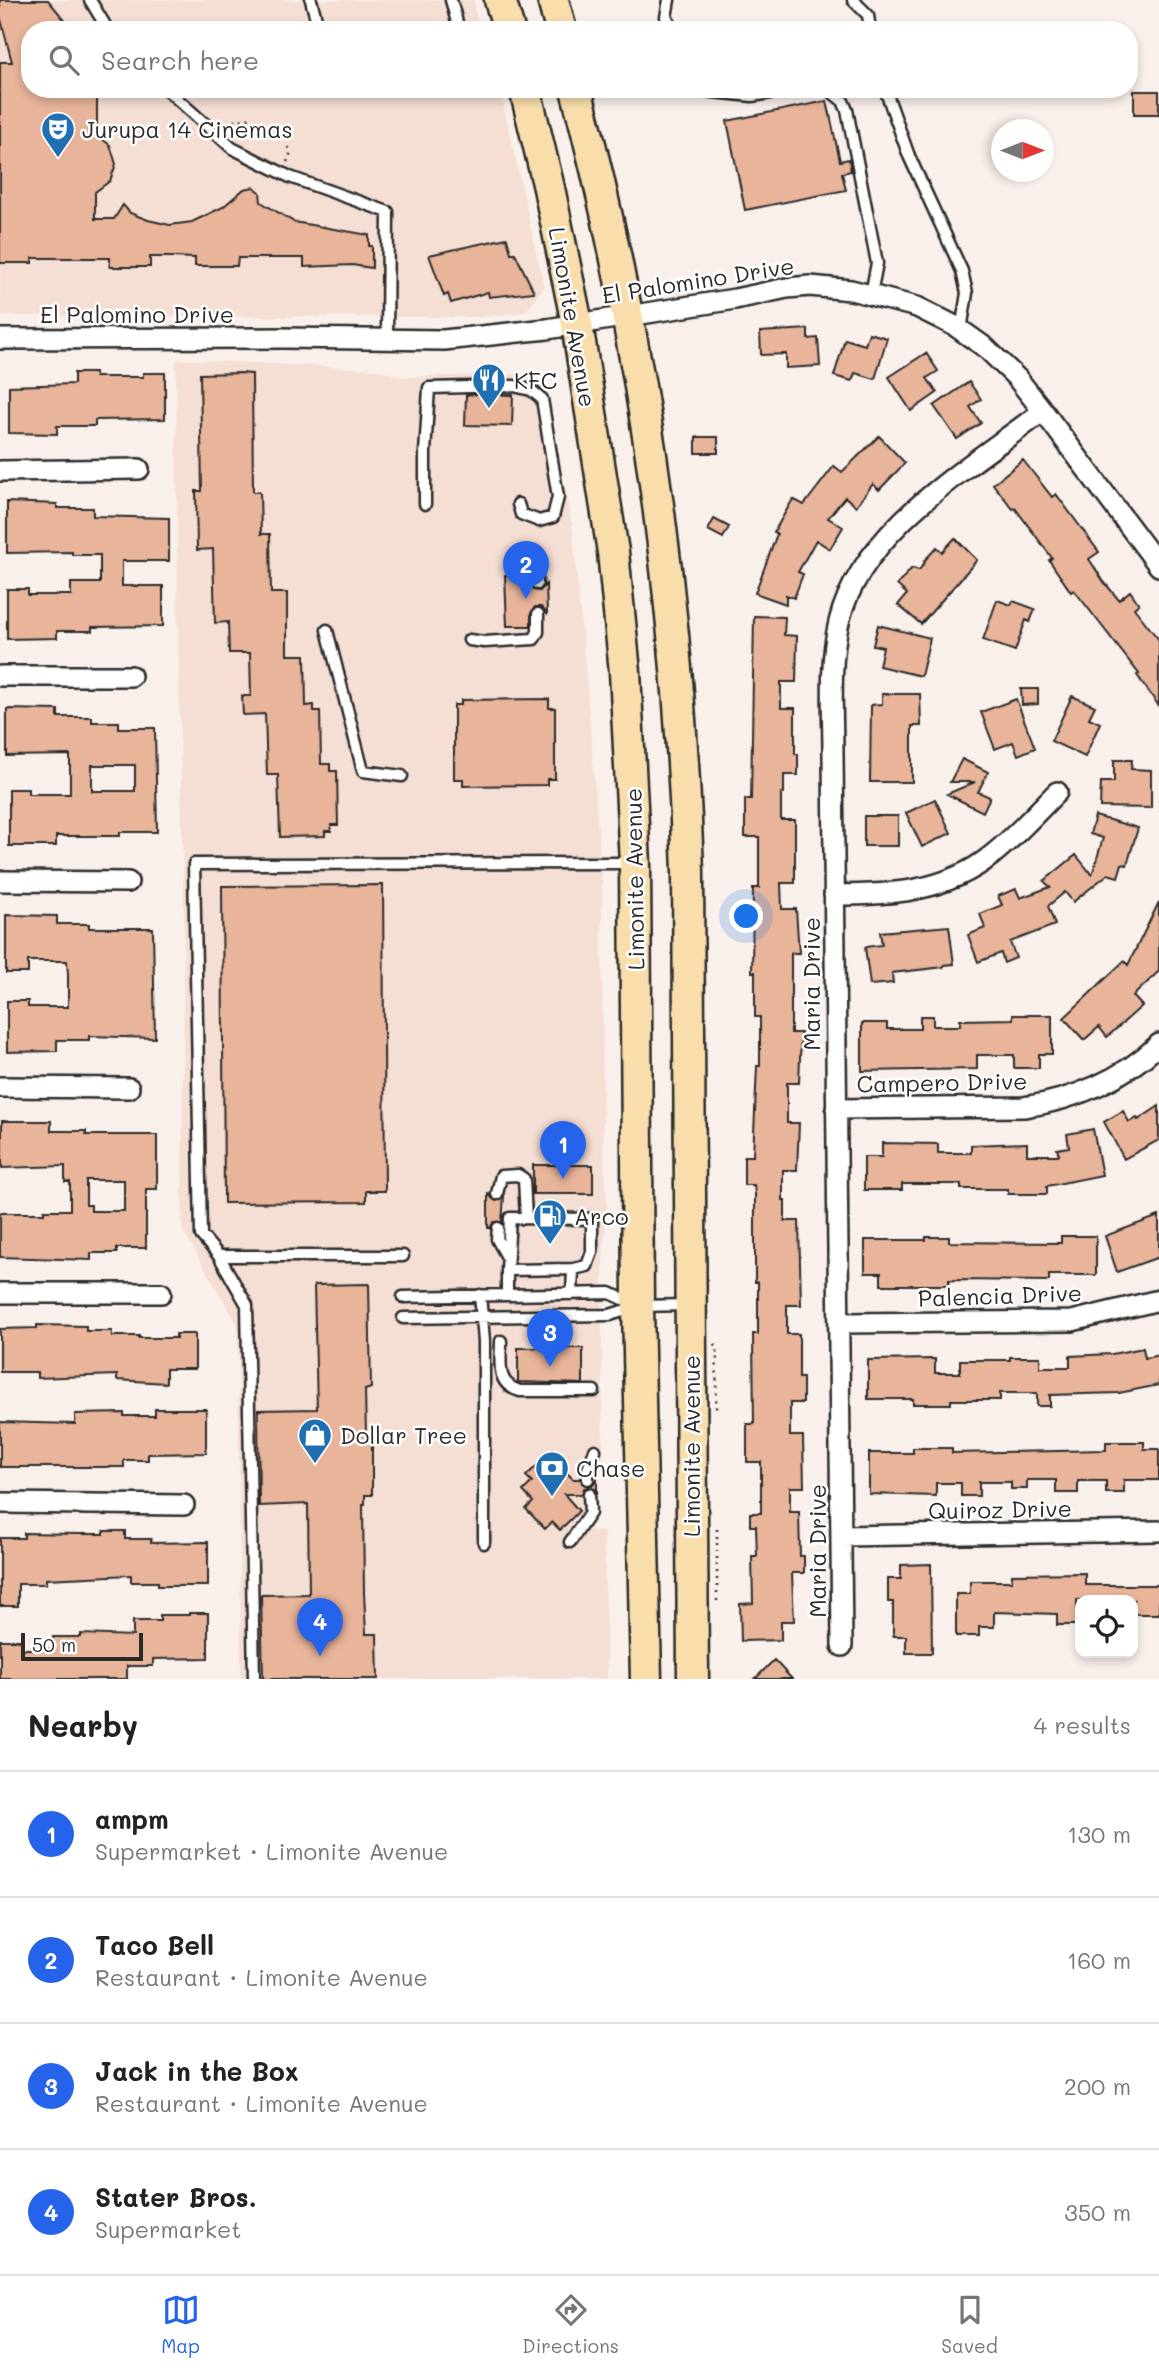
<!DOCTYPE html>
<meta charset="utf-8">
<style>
body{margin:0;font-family:Mali,sans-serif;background:#f2f2f2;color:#222}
.controls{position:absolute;right:21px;bottom:21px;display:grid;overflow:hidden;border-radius:14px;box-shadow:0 4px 10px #0003}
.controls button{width:63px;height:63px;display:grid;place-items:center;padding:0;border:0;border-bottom:2px solid #e0e0e0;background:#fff;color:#222;font:35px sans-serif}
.compass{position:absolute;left:991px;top:119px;width:63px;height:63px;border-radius:50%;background:#fff;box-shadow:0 4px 10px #0003;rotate:90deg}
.scale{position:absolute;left:21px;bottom:18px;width:122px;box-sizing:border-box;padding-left:7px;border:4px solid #2b2b2b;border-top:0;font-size:19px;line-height:24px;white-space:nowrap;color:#2b2b2b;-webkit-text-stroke:5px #fff;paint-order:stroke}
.you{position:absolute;left:747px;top:917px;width:24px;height:24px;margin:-18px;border:5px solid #fff;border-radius:50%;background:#1a73e8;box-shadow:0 0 0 10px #1a73e833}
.badge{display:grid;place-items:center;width:46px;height:46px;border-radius:50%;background:#2563eb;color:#fff;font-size:23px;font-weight:700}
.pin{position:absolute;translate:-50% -58px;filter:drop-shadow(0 2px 4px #0008)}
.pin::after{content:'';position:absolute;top:37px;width:24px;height:21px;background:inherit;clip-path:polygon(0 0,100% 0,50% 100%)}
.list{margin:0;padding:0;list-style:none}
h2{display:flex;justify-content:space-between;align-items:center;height:91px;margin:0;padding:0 28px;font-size:30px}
h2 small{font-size:23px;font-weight:400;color:#767676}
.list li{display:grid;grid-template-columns:46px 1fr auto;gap:21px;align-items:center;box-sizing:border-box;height:126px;padding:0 28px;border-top:2px solid #e0e0e0}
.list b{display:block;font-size:26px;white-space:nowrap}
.list p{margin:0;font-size:23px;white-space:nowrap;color:#767676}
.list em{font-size:23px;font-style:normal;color:#767676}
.icon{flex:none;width:38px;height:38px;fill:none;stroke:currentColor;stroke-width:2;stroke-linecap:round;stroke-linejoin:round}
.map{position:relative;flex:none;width:1159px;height:1679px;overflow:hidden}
.search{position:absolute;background:#fff;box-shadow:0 4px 10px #0003;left:21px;right:21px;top:21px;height:77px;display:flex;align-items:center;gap:18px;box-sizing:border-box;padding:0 24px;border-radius:28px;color:#767676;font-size:26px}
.sheet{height:595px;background:#fff}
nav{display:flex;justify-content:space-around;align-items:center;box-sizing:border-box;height:98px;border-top:2px solid #e0e0e0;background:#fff;font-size:19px;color:#767676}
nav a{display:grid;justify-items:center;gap:4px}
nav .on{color:#2563eb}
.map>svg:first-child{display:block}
</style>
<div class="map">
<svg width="1159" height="1679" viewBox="0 0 1159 1679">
<rect width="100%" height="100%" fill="#faf0eb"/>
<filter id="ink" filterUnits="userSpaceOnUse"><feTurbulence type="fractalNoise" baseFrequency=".0143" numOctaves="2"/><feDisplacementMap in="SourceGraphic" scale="14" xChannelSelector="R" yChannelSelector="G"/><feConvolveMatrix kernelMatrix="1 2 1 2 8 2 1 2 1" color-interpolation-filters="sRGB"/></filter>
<g filter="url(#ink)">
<path fill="#f5ded3" d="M0 0H474L478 30H30V89H500L544 287 527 310 518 313 476 317 0 316Z
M176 359 375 369 403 377 521 374 533 378 547 391 573 531 590 723 602 882 603 1136 607 1209 603 1260 602 1341 603 1460 597 1463 599 1497 592 1498 593 1520 586 1530 604 1532 607 1679H241L238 1325 182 1229 184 919 178 641Z"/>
<path fill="#e8b49a" stroke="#2b2b2b" stroke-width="2" fill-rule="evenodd" d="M0 0H48L73 30H30V89H97V135L110 145 116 164 110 181 95 192V219H114L123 205 130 213 148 220 170 225 192 222 223 207 244 189 254 187 260 192 261 202 294 222 369 235V246H372V268L352 265 304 267V258H238L237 266H195V258L169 257H150V267H110V258H32V263H0V62H12L0 16Z
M1134 91H1159V114H1134Z
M827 101 840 161 849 159 851 171 842 173 846 190 745 210 727 121Z
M507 238 511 253H515L534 292 489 297 488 292 451 303 448 294 444 296 429 255Z
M808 329V339L818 338 820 366 786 368V354L761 355 760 332Z
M869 333 887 338 875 379 855 373 852 381 834 376 845 339 865 345Z
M926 353 938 371 927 378 937 393 911 411 889 377Z
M74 373H95V377H143V373H165V419L95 420V426H57V434L9 433V386L74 384Z
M240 373 252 374 253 492H260L261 534H270L271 593H287V655H305L306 706 314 705V711H320L321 764H330V771H337L338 825H331V831H325V836L280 837 278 775H267L265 714 243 715 242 696H251L250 653H229L228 622 215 623 213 549 197 550 196 491H202L200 374Z
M969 382 981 399 970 407 981 423 957 439 934 406Z
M478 394 513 395 512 426 465 425 466 395Z
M879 436 905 463 879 490 873 484 856 506 845 497 828 518 843 527 830 549 816 540 798 572 803 574 794 598 786 595V604L755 593 777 534 774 532 793 499 804 505 834 466 842 472Z
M696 437H718V453H696Z
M1023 460 1052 497 1056 494 1099 552 1089 559 1104 582 1119 600 1130 591 1139 604 1134 608 1159 640V706L1137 675 1139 674 1074 590 1071 592 1049 560 1052 558 1015 508 1013 509 993 484Z
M7 502 57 504V508H93V516L169 518V561H122V586H163V626L92 627V631H57V638L7 639V589H28V595H71V583H100V555H72V552L7 553Z
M714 519 729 527 723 538 708 530Z
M955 538 977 560 921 624 898 605 907 594 897 585 912 568 919 570 925 562 924 561 937 547 942 552Z
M529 574 530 585 533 590 540 591 546 584 547 614 541 607H535L531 613V626H507L505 575Z
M997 600 1011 605 1013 601 1035 609 1030 622 1026 620 1015 651 983 640Z
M754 616 785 617 784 635 797 636 796 682H781V708H795V754H798V775H784V793H781V820H795V883H781L782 909H796L799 953H791V1033H801L799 1083H787V1123H799L797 1170H783V1200H785V1221H799L801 1305H787V1334H799V1378H803V1403H790V1436H803L804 1487H790V1512H799L800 1556H804V1573H792L794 1621H781V1640L741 1641 740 1604 753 1603 752 1556H757L756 1526H750V1513H761V1462H747V1424H754L753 1334H758V1282H755V1194L754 1185H744V1156H753L757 1066H760V1017H755V972H752L753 888H759V837H745V799H751Z
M878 625 930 638 921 676 879 666 883 647 873 645Z
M1021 689H1038V704L1022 705Z
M882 694H920L921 726H912V782H870L871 705 882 704Z
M1072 696 1095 706 1089 718 1100 723 1085 757 1051 741Z
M549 699V708H555V779H547V785L463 786V779H454V705H461V700Z
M1016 699 1035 748 1018 755 1013 742 995 749 981 712Z
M7 709 58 710V717H92V722H119V728H155L157 832H120V836H56V846H9V789H28V794H70V755L7 756ZM92 765H135V791H92Z
M962 759 988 772 978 792 990 797 983 812 947 794 975 782H950Z
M1114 760H1132L1131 769 1151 770V808L1100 807 1101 782H1114Z
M935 799 951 833 922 847 906 813Z
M864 816H898V846H864Z
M1095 816 1138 828 1127 865 1122 864 1118 877 1108 874 1073 902 1065 892 1048 906 1055 925 1010 942 1016 958 1004 963 1001 953 978 962 968 935 985 928 980 914 1002 905 998 896 1016 889 1020 898 1050 887 1044 881 1076 855 1092 875 1103 838 1090 834Z
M383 885 385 1191H366V1202L224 1203 222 886Z
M1159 902V971L1133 996 1142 1006 1107 1037 1099 1027 1084 1040 1064 1018 1124 961 1128 965Z
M6 915 57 916V924H89V928H153L155 1038 89 1036V1040H57V1051L7 1052V1001H28V1007H68V974L67 961H28V973H6Z
M949 926 954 964 944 965V967L892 973 893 983 870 985 865 947 882 945 880 932Z
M1013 1015H1052V1054H1039V1068H1014V1055H977V1069L862 1071V1023H887V1029H920V1016H933V1026H960V1020L1013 1019Z
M1159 1106V1140L1124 1159 1104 1122 1123 1111 1129 1122 1137 1118 1138 1120Z
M2 1121H51V1131H86V1135H157V1189H146V1248H117V1253H91V1260L0 1257V1213H44V1210H70V1182H65V1166L2 1168ZM86 1180H124V1211H91V1205H86Z
M1093 1129 1102 1175 1047 1186V1194H1008V1189H961V1184H902V1190H864V1157H882V1143L938 1144V1153H971V1145L1027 1143V1155H1059L1057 1149 1069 1147 1067 1134Z
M533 1165H593V1194H533Z
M488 1194 496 1201 504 1196 502 1222H494L490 1228H488Z
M1159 1216V1257L1117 1272 1105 1236Z
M1061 1236H1096V1275H1049V1281L949 1280V1285H881V1273H865V1240H926V1237H949V1242L1061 1243Z
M369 1284 371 1388 365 1390 366 1435 372 1434V1495H365V1504H363L364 1593 366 1634H377L378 1679H263L261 1595 309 1594 308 1504 259 1506 258 1410 317 1409 314 1285Z
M37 1325 86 1326V1331H112V1336H139V1338H176V1334H195V1369H166V1383L117 1380V1375L37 1378V1372H0V1329L37 1328Z
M518 1348H583V1384L518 1382Z
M1143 1348 1145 1358 1159 1355V1385L1119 1393 1050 1395V1406H1037V1393H1000V1400H951V1404H913V1399H868V1360L935 1359V1373H960V1360H1010V1357H1040V1367H1070V1356L1112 1354Z
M155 1409H206V1453L148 1454V1460H124V1467H0V1422L75 1424V1414L124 1413V1416H155Z
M1106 1442H1144V1449H1159V1480H1124V1493H1106V1481H1078V1493H1056V1480H1027V1489H1011V1482H979V1496H961V1483H936V1496L869 1494V1453H913V1448H952V1453L1106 1450Z
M540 1463 556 1480 565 1471 573 1479H581L582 1483 587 1486 592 1485 597 1479V1494L595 1489 589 1487 584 1488 582 1494H564L579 1511 560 1530 552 1522 545 1529 526 1509 533 1502 523 1491 532 1482 526 1476Z
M104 1531H125V1539H151V1543L208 1542V1586H158V1582H131V1575L46 1579V1584H18V1606H0V1538H24V1533L78 1534H104Z
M931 1564 932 1653H906V1636H893V1602H888V1579H901V1565Z
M1085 1573V1585H1159V1614H1134V1600H1077V1625H1057V1614L994 1612V1627H979V1636H956V1594H970V1581H1012V1574Z
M189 1613H208V1658L153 1659V1666H127V1679H0V1640H21V1649H53V1637H81V1634L133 1636V1621H160V1615H189Z
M774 1660 792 1679H755Z"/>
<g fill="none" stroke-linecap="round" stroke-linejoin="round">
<g stroke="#2b2b2b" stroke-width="15">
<path id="lane" d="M90 0 108 30
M311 0 319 30
M451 0 459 30
M669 0 666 17 674 30
M853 0 868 15 870 30
M166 89 232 148 290 177 388 212 387 340
M684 89 752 96 797 89
M828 89 843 101 847 110 877 263 871 294
M885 89 909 156 962 271 967 293 961 330
M425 504V453L429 388 514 386 531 390 542 399 558 497 553 517 539 521 521 514 518 504
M536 553 537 584
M327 630 363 771 402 776
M469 640 484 642 534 639 538 632V614
M497 1194 501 1176 518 1175 524 1179 526 1218
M498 1228 497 1239 507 1257
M219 1256 247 1305 254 1679
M403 1256H219L201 1235 194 864 631 863
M572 1294 573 1269
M480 1295 484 1341V1543
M507 1295V1270L573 1269 587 1266 592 1252V1219L510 1218 507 1270
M403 1297 610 1293 634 1304
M403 1318 610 1315 638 1306 688 1305
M501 1341C501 1362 495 1384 520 1391H594
M588 1479V1469L595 1450
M570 1542 590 1513 589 1494"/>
</g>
<g stroke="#2b2b2b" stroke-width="24">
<path id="street" d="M0 339 283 338 444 340 547 329 735 299 787 288 810 286 851 290 917 307 955 326 986 348 1017 378 1043 411 1159 566
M0 471 139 469
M0 676H131
M0 881 128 882
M834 895C890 895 947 892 992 855 1016 836 1036 813 1057 792
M0 1087 129 1088
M836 1109 1024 1107C1074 1100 1123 1079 1159 1044
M0 1293H161
M840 1323 1072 1321 1159 1300
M0 1503 184 1505
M842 1536 1159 1531
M842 1646 833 755C833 711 829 664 839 622 862 528 972 466 1043 411"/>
</g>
<g stroke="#2b2b2b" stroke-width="35">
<path id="primary" d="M500 0 509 30
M553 0 561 30
M525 89 549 188 577 324 613 552 625 672 635 863 638 1306 646 1679
M576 89C643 344 680 609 688 872L693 1679"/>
</g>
<path stroke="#2b2b2b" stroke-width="2.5" stroke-dasharray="2 5" stroke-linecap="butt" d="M233 132 231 121 254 118
M287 162 290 155 288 144
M715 1344 717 1348 716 1411
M717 1529V1603"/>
<use href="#lane" stroke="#fff" stroke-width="10"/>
<use href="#street" stroke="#fff" stroke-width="19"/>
<use href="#primary" stroke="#f9deab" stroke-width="30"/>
</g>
</g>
<defs>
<g id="theatre-pin" transform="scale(1.75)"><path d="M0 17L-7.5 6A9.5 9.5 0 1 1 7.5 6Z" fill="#1f6fb2" stroke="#fff"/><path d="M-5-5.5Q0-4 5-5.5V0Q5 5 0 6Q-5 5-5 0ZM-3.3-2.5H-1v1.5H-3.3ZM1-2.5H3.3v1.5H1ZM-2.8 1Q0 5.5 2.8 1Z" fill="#fff"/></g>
<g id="restaurant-pin" transform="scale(1.75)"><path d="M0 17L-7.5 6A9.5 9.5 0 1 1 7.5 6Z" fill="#1f6fb2" stroke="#fff"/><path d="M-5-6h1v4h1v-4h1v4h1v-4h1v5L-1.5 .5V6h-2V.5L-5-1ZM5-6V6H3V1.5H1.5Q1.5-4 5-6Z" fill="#fff"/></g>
<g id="fuel-pin" transform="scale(1.75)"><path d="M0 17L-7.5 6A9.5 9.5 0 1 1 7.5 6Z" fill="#1f6fb2" stroke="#fff"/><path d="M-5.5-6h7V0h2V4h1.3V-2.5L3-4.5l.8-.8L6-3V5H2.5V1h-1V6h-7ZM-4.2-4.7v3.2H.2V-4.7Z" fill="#fff"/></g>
<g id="shop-pin" transform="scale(1.75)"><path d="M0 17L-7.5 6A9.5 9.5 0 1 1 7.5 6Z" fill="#1f6fb2" stroke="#fff"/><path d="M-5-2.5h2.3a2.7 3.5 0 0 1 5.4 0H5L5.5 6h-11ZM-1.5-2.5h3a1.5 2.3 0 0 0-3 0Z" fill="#fff"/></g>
<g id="bank-pin" transform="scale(1.75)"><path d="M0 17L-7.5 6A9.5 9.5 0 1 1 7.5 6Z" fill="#1f6fb2" stroke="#fff"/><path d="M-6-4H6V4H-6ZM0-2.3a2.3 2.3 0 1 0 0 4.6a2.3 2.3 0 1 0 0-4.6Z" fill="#fff"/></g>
</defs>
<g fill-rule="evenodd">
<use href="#theatre-pin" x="58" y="129"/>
<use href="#restaurant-pin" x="489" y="380"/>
<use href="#fuel-pin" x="550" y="1216"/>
<use href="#shop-pin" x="315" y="1435"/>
<use href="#bank-pin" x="552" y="1468"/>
</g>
<g text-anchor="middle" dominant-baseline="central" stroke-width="5" stroke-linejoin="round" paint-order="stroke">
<g font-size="23" fill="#2b2b2b" stroke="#fff" text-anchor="start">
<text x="82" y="129">Jurupa 14 Cinemas</text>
<text x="514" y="380">KFC</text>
<text x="574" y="1216">Arco</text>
<text x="340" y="1435">Dollar Tree</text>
<text x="576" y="1468">Chase</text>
</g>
<g font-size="23" fill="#2b2b2b" stroke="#fff">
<text transform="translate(698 280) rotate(-9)">El Palomino Drive</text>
<text x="137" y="314">El Palomino Drive</text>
<text transform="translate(573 317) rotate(80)">Limonite Avenue</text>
<text transform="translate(634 879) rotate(-91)">Limonite Avenue</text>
<text transform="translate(811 984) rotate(-90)">Maria Drive</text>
<text transform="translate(942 1082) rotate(-1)">Campero Drive</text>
<text transform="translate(1000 1295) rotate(-2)">Palencia Drive</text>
<text transform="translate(691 1446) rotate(-90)">Limonite Avenue</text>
<text transform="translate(1000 1509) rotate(-1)">Quiroz Drive</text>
<text transform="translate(817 1551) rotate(-90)">Maria Drive</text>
</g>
</g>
</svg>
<div class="controls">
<button><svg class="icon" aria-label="locate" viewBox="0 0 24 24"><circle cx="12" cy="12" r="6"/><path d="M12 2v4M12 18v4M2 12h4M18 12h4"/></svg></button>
</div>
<svg class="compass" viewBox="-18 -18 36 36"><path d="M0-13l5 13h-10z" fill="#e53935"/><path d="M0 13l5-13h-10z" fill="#767676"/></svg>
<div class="scale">50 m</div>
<div class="you"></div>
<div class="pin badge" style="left:563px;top:1179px">1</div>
<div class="pin badge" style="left:526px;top:599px">2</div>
<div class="pin badge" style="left:550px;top:1367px">3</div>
<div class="pin badge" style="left:320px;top:1656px">4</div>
<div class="search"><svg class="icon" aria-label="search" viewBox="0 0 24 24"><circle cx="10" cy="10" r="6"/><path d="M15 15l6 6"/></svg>Search here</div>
</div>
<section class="sheet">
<h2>Nearby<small>4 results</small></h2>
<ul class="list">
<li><span class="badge">1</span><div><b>ampm</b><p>Supermarket · Limonite Avenue</p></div><em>130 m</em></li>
<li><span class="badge">2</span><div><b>Taco Bell</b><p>Restaurant · Limonite Avenue</p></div><em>160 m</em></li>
<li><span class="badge">3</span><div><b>Jack in the Box</b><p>Restaurant · Limonite Avenue</p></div><em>200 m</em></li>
<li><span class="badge">4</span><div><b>Stater Bros.</b><p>Supermarket</p></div><em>350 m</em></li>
</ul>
</section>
<nav>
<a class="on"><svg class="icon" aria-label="map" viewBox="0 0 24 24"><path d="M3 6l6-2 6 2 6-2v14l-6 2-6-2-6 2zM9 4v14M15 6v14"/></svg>Map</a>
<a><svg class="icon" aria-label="directions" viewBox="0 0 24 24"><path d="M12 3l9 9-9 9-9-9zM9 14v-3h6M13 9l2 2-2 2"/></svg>Directions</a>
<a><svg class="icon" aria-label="saved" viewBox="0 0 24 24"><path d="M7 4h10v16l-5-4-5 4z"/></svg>Saved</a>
</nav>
